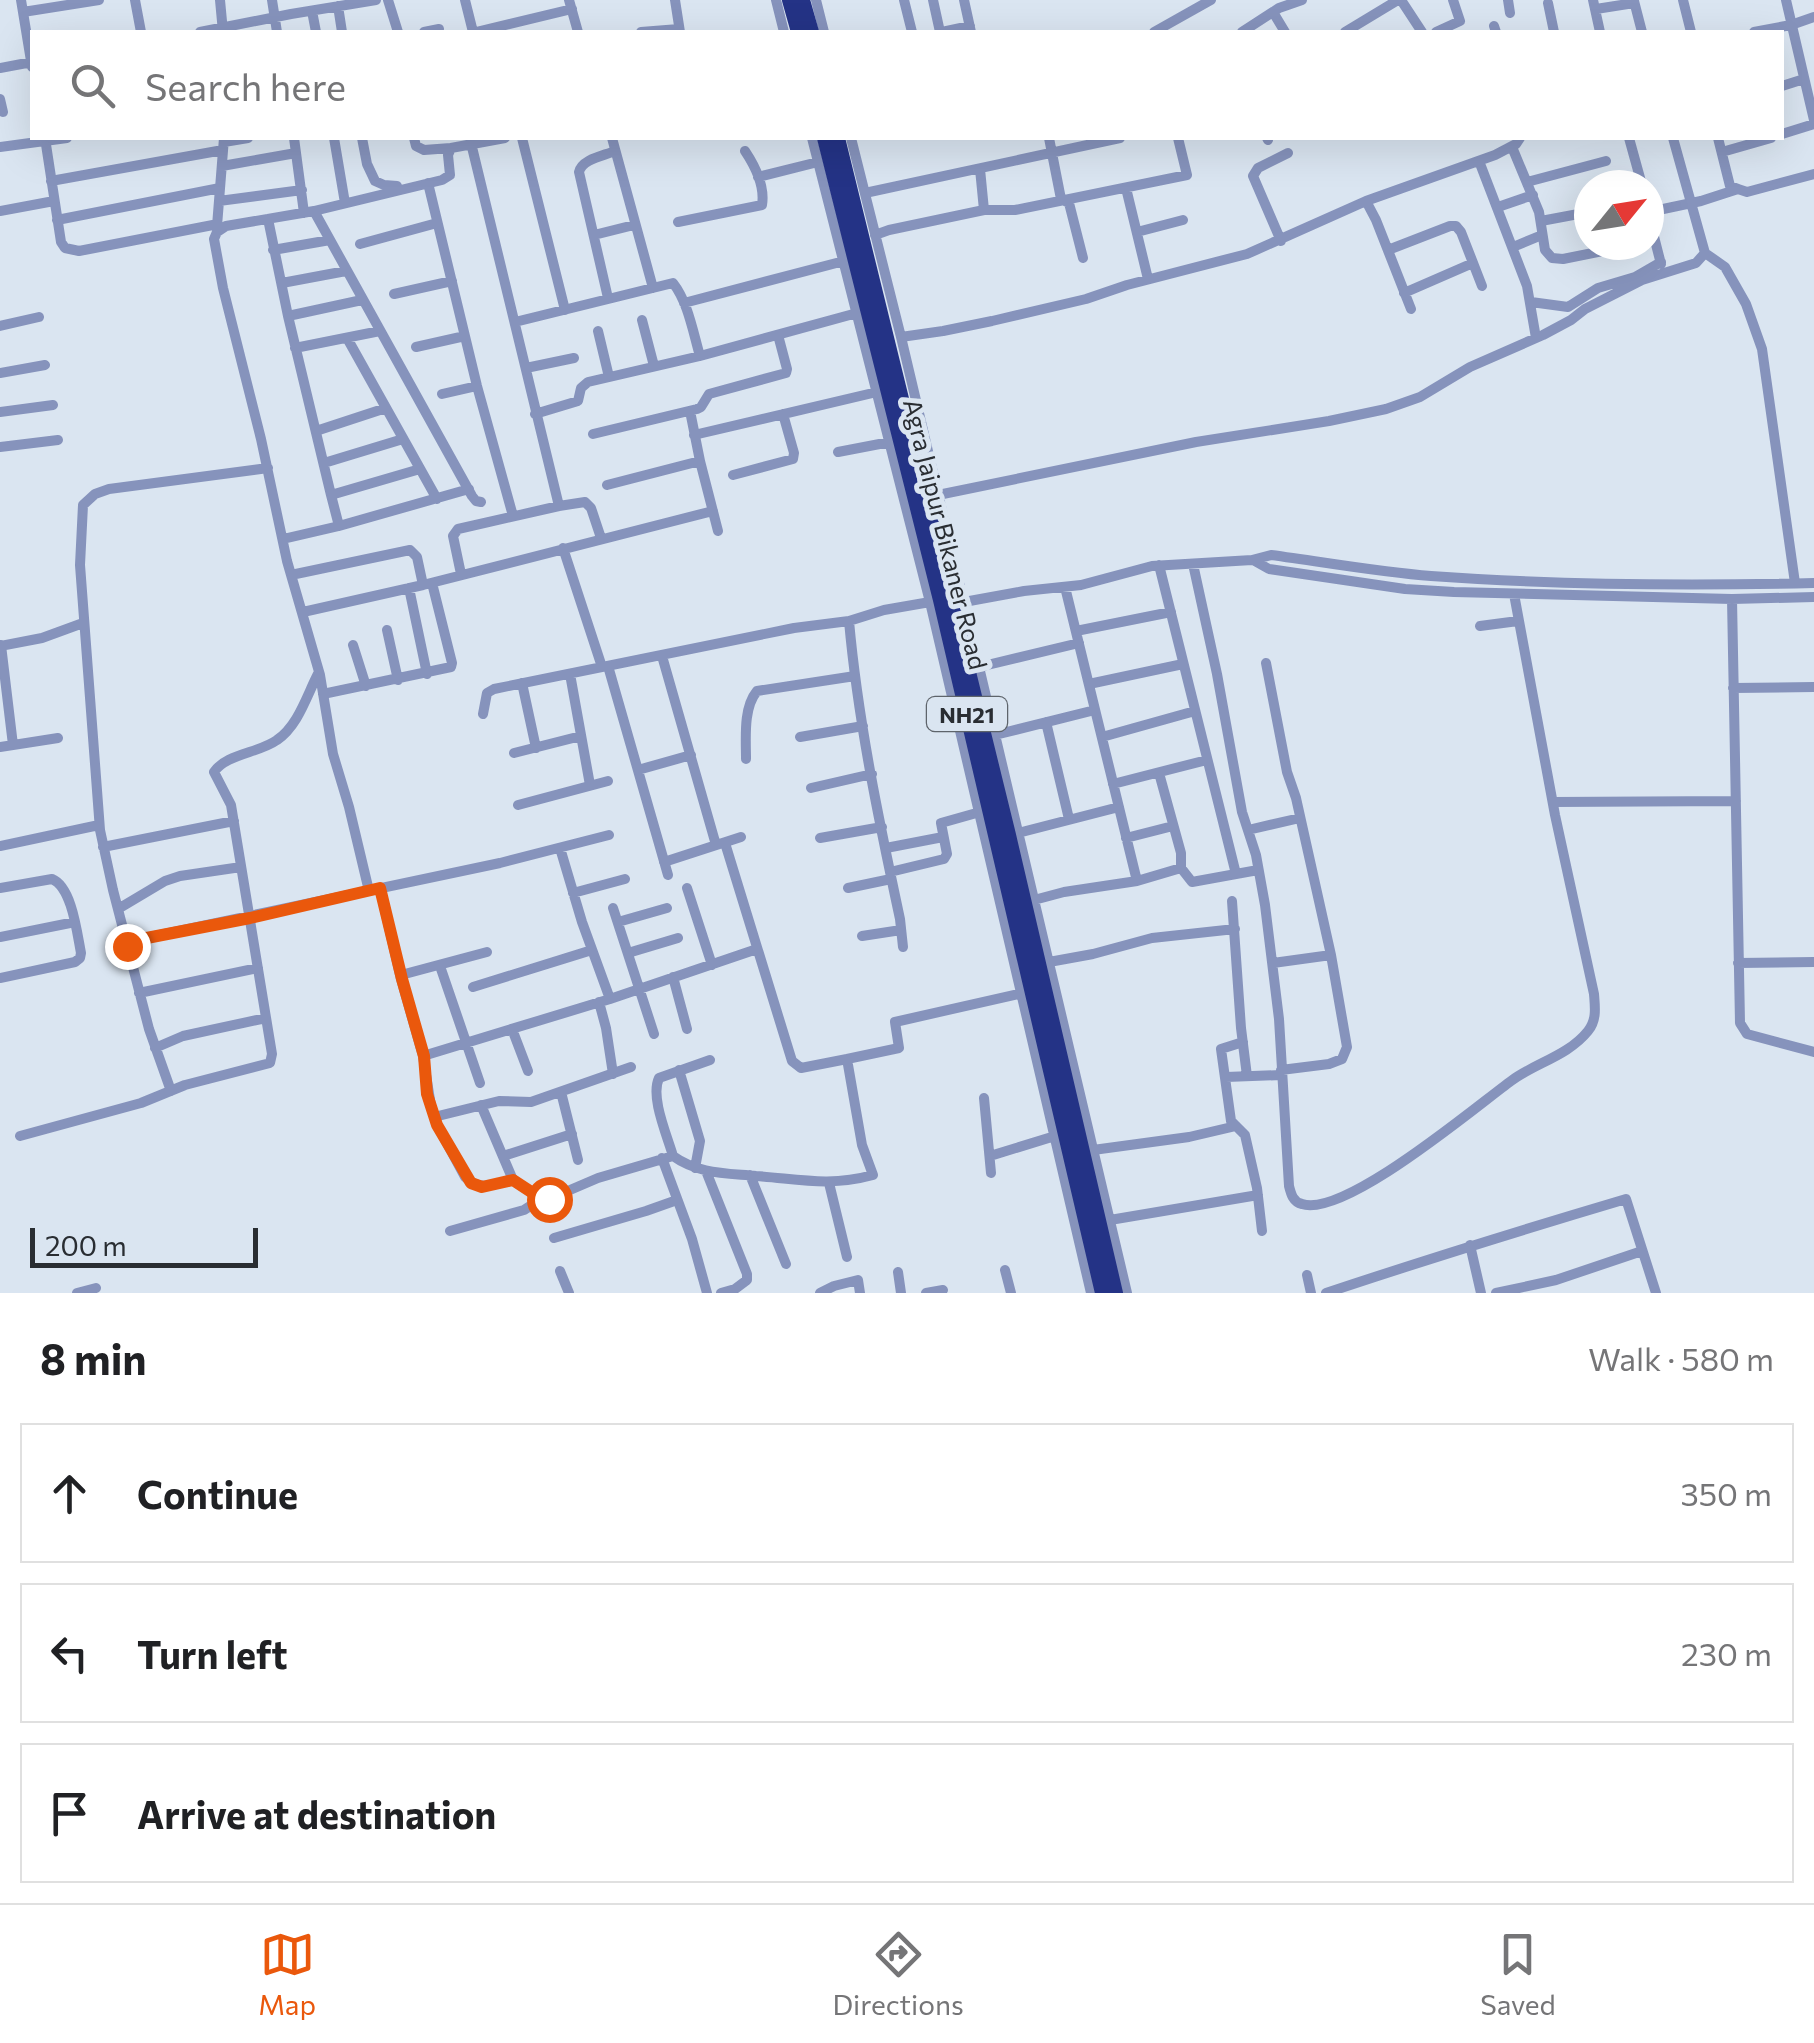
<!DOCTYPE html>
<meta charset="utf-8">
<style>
body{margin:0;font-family:Commissioner,sans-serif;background:#f2f2f2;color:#202124}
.compass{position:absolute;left:1574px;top:170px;width:90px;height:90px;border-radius:50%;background:#fff;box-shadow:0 10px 40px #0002;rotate:60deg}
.scale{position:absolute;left:30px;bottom:25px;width:228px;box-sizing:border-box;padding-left:10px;border:5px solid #292d32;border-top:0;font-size:28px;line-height:35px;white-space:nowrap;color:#292d32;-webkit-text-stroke:8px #dae5f1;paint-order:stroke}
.stop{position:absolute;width:30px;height:30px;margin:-22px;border:8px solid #ea580c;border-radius:50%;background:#fff}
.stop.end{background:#ea580c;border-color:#fff;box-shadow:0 2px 10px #0008}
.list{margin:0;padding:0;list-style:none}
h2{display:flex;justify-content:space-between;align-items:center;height:130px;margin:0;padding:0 40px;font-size:42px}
h2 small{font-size:32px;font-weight:400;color:#757577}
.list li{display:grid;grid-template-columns:65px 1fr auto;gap:30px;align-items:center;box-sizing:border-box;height:140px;margin:0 20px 20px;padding:0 20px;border:2px solid #e0e0e0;border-radius:0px}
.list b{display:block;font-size:38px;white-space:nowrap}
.list em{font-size:32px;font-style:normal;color:#757577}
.icon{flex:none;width:55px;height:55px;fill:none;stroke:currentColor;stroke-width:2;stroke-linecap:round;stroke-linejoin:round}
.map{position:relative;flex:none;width:1814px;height:1293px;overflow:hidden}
.search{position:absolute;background:#fff;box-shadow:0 10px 40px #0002;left:30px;right:30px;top:30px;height:110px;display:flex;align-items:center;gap:25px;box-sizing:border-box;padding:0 35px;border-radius:0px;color:#757577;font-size:38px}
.sheet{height:610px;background:#fff}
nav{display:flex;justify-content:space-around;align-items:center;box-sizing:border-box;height:140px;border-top:2px solid #e0e0e0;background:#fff;font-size:28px;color:#757577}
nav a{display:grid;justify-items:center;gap:5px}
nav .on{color:#ea580c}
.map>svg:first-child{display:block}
</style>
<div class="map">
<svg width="1814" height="1293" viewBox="0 0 1814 1293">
<rect width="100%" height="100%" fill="#dae5f1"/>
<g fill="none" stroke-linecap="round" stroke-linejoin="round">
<path stroke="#8693bc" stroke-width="10" d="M21 0 32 67
M135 0 141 32
M220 0 223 32
M272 0 277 32
M388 0 398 32
M465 0 473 32
M569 0 578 32
M675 0 680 32
M776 0 784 32
M816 0 824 32
M904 0 912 32
M933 0 940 32
M964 0 971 32
M1401 0 1422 32
M1508 0 1510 13
M1593 0 1600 32
M1683 0 1691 32
M1786 0 1814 120
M1634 1 1642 32
M1548 3 1554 32
M338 6 342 32
M1596 9 1634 3
M312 11 316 32
M23 12 99 0
M1273 12 1285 32
M1494 26 1496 32
M200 32 291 14 376 0
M424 32 439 29
M476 32 572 9
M641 32 679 29
M942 32 970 26
M1154 32 1211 0
M1242 32 1279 8 1302 0
M1345 32 1398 0
M1436 32 1460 21 1453 0
M1754 32 1791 25 1814 17
M0 68 32 62
M1782 86 1804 79
M0 99 3 112
M1782 134 1814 124
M45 138 61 242 65 248 79 251 218 224
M294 138 304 213
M334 138 345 203
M362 138 367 164 375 181 384 185 397 186
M414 138 416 146 424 150 451 148
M522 138 565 310
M612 138 653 288
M812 138 930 602 1091 1293
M851 138 901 337 1127 1293
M1049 138 1061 199 1069 203 1083 258
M1267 138 1268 140
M1629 138 1642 185
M1673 138 1705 253 1725 267 1746 304 1762 349 1795 583
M1718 138 1730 186 1738 189
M224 142 248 138
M471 143 559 506
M0 147 67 138
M1512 147 1539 212 1545 250 1552 258 1563 259 1628 246
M1722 152 1771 138
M1479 161 1527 286 1536 338
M222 166 296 153
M980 169 984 210
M758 177 818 162
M51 181 223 150
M1527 182 1606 161
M428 183 477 386 513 516
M1126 188 1148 279
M865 193 1120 138
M219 201 302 190
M1366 201 1376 220 1411 309
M1498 207 1533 195
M0 211 54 201
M314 211 472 496 476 501 481 502
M1649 212 1701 201 1738 189 1747 192 1814 174
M1649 217 1661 264
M268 219 288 316 331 495
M57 220 220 188
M1541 221 1589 212
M678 222 762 205C765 187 755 166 745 151
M217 226 224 138
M1137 232 1183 220
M594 235 634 225
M875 235 889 230 984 210H1015L1187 175 1178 138
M1281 241 1253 176 1258 168 1288 153
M360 244 437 223
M1513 247 1542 235
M273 250 330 240
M1388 250 1450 226H1456L1461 232 1482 286
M282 283 346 271
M1404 293 1473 263
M394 294 452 281
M608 298 579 172C582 159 603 156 615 151
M1531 302 1568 307 1598 288 1635 277 1661 262
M684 303 844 261
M288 316 362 300
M642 320 654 366
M515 322 673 283C688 302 693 332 700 356
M0 326 39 317
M598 331 609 377
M901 337 943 331 992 321 1086 299 1127 285 1247 254 1366 201 1495 155 1516 144 1520 138
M347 338 437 499
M416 347 465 336
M295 348 380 331
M526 368 574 358
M0 373 45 365
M442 394 477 386
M690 411 700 461 718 531
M0 412 53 405
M535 414 578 401 581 388 588 382 700 356 857 313
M316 431 386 408
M593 434 697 409 701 407 709 394 786 373 787 369 778 335
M694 435 877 392
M0 447 58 440
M838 452 890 442
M324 463 403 439
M733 475 793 459 794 453 783 414
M607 485 700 461
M938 495 1196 442 1329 421 1386 409 1420 397 1470 367 1543 335 1571 320 1585 309 1642 280 1696 263 1705 253
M339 526 469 489
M283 539 339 526 331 495 420 469
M563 548 602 667
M1253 560 1269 569 1405 589 1454 592 1732 599 1814 597
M1193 564 1217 674 1242 812 1256 855 1265 905 1279 1019 1289 1186C1291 1194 1293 1202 1302 1204 1344 1218 1474 1108 1511 1081 1535 1063 1568 1056 1588 1031 1597 1020 1595 1007 1594 994L1555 815 1514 594
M1159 565 1236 874
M461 574 453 536 458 529 559 506 585 502 591 508 601 538
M291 575 410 550 417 557 423 585
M1065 587 1137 881
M409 588 427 674
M1732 599 1740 1023 1747 1034 1814 1052
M964 602 1024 591 1081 585 1152 566 1252 560 1271 555C1324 562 1378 572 1431 576 1558 585 1687 586 1814 583
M303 612 423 585 713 511
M849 621C858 721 879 821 900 919L903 947
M1480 626 1518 621
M387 630 398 680
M1076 631 1171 612
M1 645 13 745
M353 645 366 686
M0 646 42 638 83 623
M662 656 716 845
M1266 663 1287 772 1296 798 1331 955 1347 1047 1342 1059 1329 1064 1281 1070
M608 666 668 875
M979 667 1079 643
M570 674 590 785
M522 683 536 748
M1089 684 1183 664
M1733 688 1814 687
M323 694 451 667 452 663 432 583
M483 714 487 693 494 689 794 628 849 621 884 610 930 602
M1046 722 1069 819
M995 735 1095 710
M800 737 863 726
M1102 737 1195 711
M0 747 58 738
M514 753 581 736
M746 759C746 738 743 708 757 691L855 676
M638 770 691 755
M1159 773 1181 853V868
M1113 784 1207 760
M811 788 872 774
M1553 802 1736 801
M518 805 608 781
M1248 830 1300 818
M1018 833 1119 807
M820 838 882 827
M1126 838 1173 826
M725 843 792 1061 801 1068 847 1059
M0 846 99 825
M103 847 234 821
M560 848 582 922 610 999
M886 848 943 837
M664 862 741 837
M890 872 944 859 947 854 941 823 980 812
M0 888 52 879C72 887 77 933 81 953L80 958 75 962 0 978
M687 888 712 965
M848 888 891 879
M380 889 401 979 423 1056 431 1106 437 1125 465 1177C480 1192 495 1184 513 1180L541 1199H549L598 1178 673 1156C698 1174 726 1173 756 1176 799 1179 829 1187 873 1175L862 1145 847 1059 899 1048 895 1022 1023 993
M369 891 349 807 333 754 320 675 287 561 261 439 223 288 214 239 217 232 226 226 314 211 442 180 450 175 448 155 451 148 505 138
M573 893 625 879
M1034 900 1064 892 1137 881 1181 868 1192 882 1258 870
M1232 901 1241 1028 1247 1076
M613 908 654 1034
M118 909 165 881 180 876 241 867
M618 922 667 908
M862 936 901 930
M0 937 75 922
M126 942 500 863 609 835
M628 953 678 938
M1049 962 1093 954 1152 938 1235 929
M1273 963 1331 955
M1738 963 1814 962
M440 966 480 1083
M401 975 487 952
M673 977 687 1029
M473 987 592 950
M139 993 258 968
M599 1002 606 1028 613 1074
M512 1029 528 1071
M1243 1042 1221 1049 1231 1121 1245 1135 1257 1188 1262 1231
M155 1048 183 1036 266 1018
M423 1056 610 999 757 949
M679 1070 700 1141 695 1168
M1226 1077 1281 1075
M171 1091 149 1029 113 890 100 830 80 565 83 505 95 494 109 489 268 468
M561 1092 578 1160
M984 1098 991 1173
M481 1105 513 1180
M434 1117 499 1101 531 1102 631 1067
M20 1136 141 1103 185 1085 270 1063 272 1054 231 805 214 772C226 754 259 753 277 740 299 725 307 694 319 672
M1093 1150 1189 1137 1236 1126
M503 1156 572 1134
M673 1156C667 1135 650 1097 659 1078L710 1060
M990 1156 1055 1136
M662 1158 692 1239 707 1293
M706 1171 747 1274V1280L735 1289 721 1293
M750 1175 786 1264
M829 1183 847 1257
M1110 1220 1258 1195
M450 1231 524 1210 541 1199
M554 1238 646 1211 677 1200
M1470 1245 1481 1293
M1005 1270 1011 1293
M560 1271 569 1293
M898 1272 901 1293
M1307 1275 1311 1293
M77 1293 96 1288
M820 1293 834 1286 858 1280 860 1293
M926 1293 943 1290
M1326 1293C1425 1260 1525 1229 1626 1199L1656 1293
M1496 1293 1556 1280 1642 1251"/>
<path stroke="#243386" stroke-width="14" d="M789 0 798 32
M803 0 812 32
M824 138 940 600 1102 1293
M838 138 1009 835 1116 1293"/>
</g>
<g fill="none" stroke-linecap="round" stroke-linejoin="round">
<path stroke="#ea580c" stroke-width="12" d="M127 946 126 942 250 918 380 888 402 979 424 1056 427 1094 437 1125 471 1183 482 1187 513 1180 542 1199H549"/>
</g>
<g text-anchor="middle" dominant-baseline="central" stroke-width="10" stroke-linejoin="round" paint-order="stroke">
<rect fill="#dae5f1" stroke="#5e646b" stroke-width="2.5" x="927" y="697" width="80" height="34" rx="8"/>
<g font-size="22" font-weight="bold" fill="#292d32">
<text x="967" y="714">NH21</text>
</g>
<g font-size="25" fill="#292d32" stroke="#dae5f1">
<text transform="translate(946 534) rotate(76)">Agra Jaipur Bikaner Road</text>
</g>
</g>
</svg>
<svg class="compass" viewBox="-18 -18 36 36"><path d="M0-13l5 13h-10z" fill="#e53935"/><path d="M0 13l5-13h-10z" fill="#757577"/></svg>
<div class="scale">200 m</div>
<div class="stop" style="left:549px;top:1199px"></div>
<div class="stop end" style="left:127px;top:946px"></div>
<div class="search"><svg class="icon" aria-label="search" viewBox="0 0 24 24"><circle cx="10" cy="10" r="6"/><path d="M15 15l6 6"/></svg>Search here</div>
</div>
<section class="sheet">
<h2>8 min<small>Walk · 580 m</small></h2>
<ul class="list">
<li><svg class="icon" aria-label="ahead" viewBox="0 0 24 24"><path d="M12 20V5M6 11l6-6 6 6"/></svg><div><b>Continue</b></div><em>350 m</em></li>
<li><svg class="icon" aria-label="left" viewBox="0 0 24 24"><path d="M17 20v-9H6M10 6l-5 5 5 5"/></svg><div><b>Turn left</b></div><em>230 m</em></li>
<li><svg class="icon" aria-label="arrive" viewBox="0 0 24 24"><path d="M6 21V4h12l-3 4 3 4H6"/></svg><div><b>Arrive at destination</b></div></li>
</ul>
</section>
<nav>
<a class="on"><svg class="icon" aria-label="map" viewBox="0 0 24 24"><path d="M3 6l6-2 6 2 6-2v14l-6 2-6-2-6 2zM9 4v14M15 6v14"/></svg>Map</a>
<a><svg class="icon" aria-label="directions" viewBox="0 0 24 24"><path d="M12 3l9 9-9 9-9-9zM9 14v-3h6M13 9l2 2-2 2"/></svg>Directions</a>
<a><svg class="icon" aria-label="saved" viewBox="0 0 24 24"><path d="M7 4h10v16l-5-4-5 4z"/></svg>Saved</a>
</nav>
